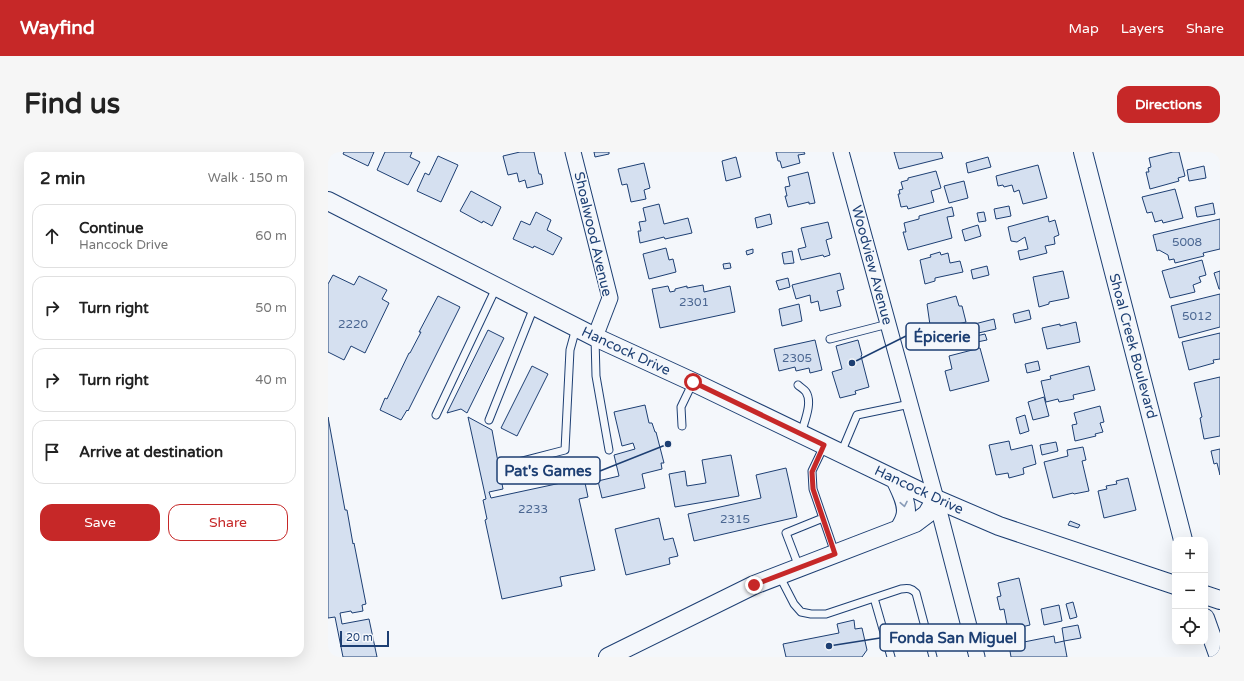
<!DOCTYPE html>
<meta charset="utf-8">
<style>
body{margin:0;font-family:"Varela Round",sans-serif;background:#f6f6f6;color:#222}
.controls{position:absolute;right:12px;bottom:12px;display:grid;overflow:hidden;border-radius:8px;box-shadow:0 4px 16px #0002}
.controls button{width:36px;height:36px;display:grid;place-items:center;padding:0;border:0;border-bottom:1px solid #e0e0e0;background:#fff;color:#222;font:20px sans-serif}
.scale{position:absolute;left:12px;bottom:10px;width:49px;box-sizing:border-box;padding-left:4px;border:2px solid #1d3f73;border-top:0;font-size:11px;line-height:14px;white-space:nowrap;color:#1d3f73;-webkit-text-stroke:3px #f4f7fb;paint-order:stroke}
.stop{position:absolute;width:12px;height:12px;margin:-9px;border:3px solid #c62828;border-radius:50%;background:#fff}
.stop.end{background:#c62828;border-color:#fff;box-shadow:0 1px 4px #0008}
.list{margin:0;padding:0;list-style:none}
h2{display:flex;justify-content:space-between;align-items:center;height:52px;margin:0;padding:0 16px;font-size:17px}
h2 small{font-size:13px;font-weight:400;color:#767676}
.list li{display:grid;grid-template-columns:26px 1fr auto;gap:12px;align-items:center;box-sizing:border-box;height:64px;margin:0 8px 8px;padding:0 8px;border:1px solid #e0e0e0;border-radius:12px}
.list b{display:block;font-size:15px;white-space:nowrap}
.list p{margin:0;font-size:13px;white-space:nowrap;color:#767676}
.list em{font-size:13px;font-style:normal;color:#767676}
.actions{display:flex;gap:8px;padding:12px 16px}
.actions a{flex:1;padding:9px 0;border:1px solid #c62828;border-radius:12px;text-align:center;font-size:14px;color:#c62828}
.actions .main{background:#c62828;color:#fff}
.icon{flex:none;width:22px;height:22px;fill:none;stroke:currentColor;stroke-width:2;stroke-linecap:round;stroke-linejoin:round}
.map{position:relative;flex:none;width:892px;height:505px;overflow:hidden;border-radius:12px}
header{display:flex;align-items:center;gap:24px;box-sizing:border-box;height:56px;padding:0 20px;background:#c62828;color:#fff}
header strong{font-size:19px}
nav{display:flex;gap:22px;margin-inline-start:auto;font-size:14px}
.intro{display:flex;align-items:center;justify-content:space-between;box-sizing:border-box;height:96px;padding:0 24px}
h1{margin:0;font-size:28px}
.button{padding:10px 18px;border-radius:12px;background:#c62828;color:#fff;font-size:14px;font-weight:700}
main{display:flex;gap:24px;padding:0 24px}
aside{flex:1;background:#fff;border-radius:12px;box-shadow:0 4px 16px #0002}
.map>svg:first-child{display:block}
</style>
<header>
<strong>Wayfind</strong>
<nav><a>Map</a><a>Layers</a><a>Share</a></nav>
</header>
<div class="intro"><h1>Find us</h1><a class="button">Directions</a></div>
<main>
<aside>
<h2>2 min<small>Walk · 150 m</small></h2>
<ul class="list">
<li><svg class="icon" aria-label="ahead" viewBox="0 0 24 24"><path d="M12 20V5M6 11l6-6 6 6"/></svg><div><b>Continue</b><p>Hancock Drive</p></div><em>60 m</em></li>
<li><svg class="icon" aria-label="right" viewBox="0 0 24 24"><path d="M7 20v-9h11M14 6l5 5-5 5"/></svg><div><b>Turn right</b></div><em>50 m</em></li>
<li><svg class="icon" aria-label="right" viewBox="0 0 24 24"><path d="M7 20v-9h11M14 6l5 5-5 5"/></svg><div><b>Turn right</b></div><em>40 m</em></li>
<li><svg class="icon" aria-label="arrive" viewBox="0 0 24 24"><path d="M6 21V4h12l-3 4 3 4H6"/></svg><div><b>Arrive at destination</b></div></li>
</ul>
<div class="actions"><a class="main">Save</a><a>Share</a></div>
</aside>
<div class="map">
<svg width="892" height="505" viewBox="0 0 892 505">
<rect width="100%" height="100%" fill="#f4f7fb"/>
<path fill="#d5e0f0" stroke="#1d3f73" d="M16 0H46L40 14 15 2Z
M57 0H84L82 5 92 10 80 33 49 18Z
M192 0H206L211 22H213L215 32 199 36 197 28 191 30 189 21 180 23 175 4Z
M266 0H281V2L267 5Z
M448 0H476L477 2 470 3 472 11 454 16 452 9H450Z
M566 0H613L615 6 571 17Z
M845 0H851L857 24 850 26 851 29 822 37 818 20H821L820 16 823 15 821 6Z
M110 4 130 13 113 50 89 39 97 21 101 23Z
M408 5 413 25 398 29 394 9Z
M660 5 663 15 640 21 638 11Z
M316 11 322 36 316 38 318 47 303 50 299 32 294 33 290 17Z
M710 13 719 46 695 52 691 38 686 40 684 33 676 35 675 33 670 34 668 24Z
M876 14 878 26 861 29 859 18Z
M608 19 613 36 603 39 606 50 580 57 579 54 573 55 570 42H572L571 38 575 37 573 30 580 28V26Z
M480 20 487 51 481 52V50L460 55 457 44H459L457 35 462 34 460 25Z
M636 29 640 46 621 51 616 34Z
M847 37 855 66 835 71 834 68 827 70 824 60 819 61 814 45Z
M143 39 173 55 164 74 155 69 154 71 132 59Z
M885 51 887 62 869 65 867 55Z
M331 52 336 72 360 66 364 81 337 87 336 85 312 91 310 79H313L311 70 318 69 315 56Z
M681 54 683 64 668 67 666 57Z
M624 55 626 64 619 65 624 86 580 98 575 80H578L576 71 591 67V64Z
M208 60 223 68 219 78 234 86 225 103 206 94 205 96 185 87 193 69 202 73Z
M656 60 658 69 651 70 649 61Z
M442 62 444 72 429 76 427 66Z
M720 64 721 70 727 68 731 83 726 85 727 92 717 94 719 101 692 108 690 99 700 97 697 85 689 90 683 89 680 75Z
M892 67V97L875 101 876 104 847 111 846 107 841 108 840 103 831 98 829 99 825 83Z
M500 70 504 86 498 88 502 103 496 105 495 103 473 108 470 97 478 95 473 76Z
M650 73 653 84 637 89 634 78Z
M338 96 341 108 345 107 348 120 321 127 315 102Z
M425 97V101L419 103 418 99Z
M464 99 466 111 456 112 454 101Z
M612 100 613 103 620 101 622 111 632 109 635 120 607 126V129L597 132 592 108 603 105 602 103Z
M874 108 878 123 871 125 873 130 865 133 867 140 842 146 834 119Z
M402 111 403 116 396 117 395 112Z
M659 114 661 123 645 127 643 118Z
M735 119 741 146 721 150V152L711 155 705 125Z
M892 119V137H891L886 121Z
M512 121 516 137 509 139 513 154 492 159 490 149 483 151 482 143 468 147 464 133Z
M5 123 26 133 31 124 59 138 54 147 61 151 37 201 23 194 16 208 0 200V132Z
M460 126 462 135 451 138 448 129Z
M375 133 376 140 402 134 407 160 332 176 324 137 340 134 342 140 347 139V137L359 134V136Z
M892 142V175L851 186 843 154Z
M110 144 132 155 80 259 79 258 73 268 52 258 57 246 59 247 81 201H82L93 180H91Z
M628 144 631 154H634L638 170 607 178 605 172 602 173 599 152Z
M471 152 474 169 454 174 451 157Z
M701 158 703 167 687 171 685 162Z
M666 167 668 177 637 184 635 175Z
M748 170 752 190 719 197 714 176 732 172V174Z
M160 178 176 186 139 261 133 257 119 261Z
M892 181V207L885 208 886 211 861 218 854 190Z
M657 182 659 188 649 190 648 184Z
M487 188 494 218 482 221 481 216 468 219 467 215 451 219 446 197Z
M530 188 534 203 533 204 541 235 527 239 528 242 512 246 504 220 514 217 508 194Z
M652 196 661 229 622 239 617 219 624 217 621 204Z
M710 209 712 218 699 221 697 212Z
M204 214 220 222 189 284 173 276Z
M761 214 767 238 745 243 746 247 731 250 730 247 718 250 713 229 723 227 722 224Z
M892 225V284L876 287 872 266 874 265 866 231Z
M716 245 721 264 705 268 700 250Z
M317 253 321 271H324L327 280H328L336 311H333L334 317 314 322 317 336 274 346 270 329 291 324 286 303 307 297 305 291 294 294 286 260Z
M772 254 776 270 772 271 775 280 767 282 768 284 747 289 744 273 749 272 746 261Z
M697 263 701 279 692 282 688 266Z
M0 265 17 358H19L25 392 26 391 38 452 34 453 35 459 24 461 23 459 12 461 14 472 41 467 49 505H15L7 465 0 466Z
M140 265 164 278 175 337 161 340 163 346 256 326 260 345 251 347 267 418 232 425 234 434 174 447 157 368 159 367 155 348 158 347Z
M681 289 683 298 704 293 708 312 695 316 696 322 681 326 680 321 668 323 661 293Z
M728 290 730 299 714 303 712 293Z
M755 295 758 308 754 309 761 339 746 342 745 341 725 346 716 310 740 304 739 298Z
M892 297V323L889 311 886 312 883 299Z
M403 303 411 344 347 355 341 322 357 319 359 334 378 331 374 308Z
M458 316 469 365 366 389 360 362 433 346 428 323Z
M800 326 808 358 776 366 770 339 779 337 778 334 789 332 788 329Z
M331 366 336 388 345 386 350 404 341 406 342 412 298 423 287 377Z
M742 369 752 373 750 376 740 373Z
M691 426 702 473 680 478 676 457 672 458 669 445 673 444 670 431Z
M745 450 749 465 742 467 738 452Z
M731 453 734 469 716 473 713 457Z
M526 468 527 477 534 476 539 498 534 505H458L455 492 511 481 509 472Z
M750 473 753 486 736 489 734 476Z
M726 484 727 491 736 489 739 505H683L681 493Z"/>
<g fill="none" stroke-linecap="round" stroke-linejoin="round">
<g stroke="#1d3f73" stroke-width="9">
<path id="service" d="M267 186 268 224 281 298
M502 187 560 172
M470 233C472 235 476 237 478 240 485 251 476 270 473 282
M108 263 168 136
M161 268 206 155
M354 274 353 255 365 230
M496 294 484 319 485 337 507 401
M513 301 529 263 582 252
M179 313 237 298 242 198 248 176
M471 415 458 381 495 366
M451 423 466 452 473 460 483 462H498L573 437C580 436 583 436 588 441L605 505
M546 446 563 505"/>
</g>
<g stroke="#1d3f73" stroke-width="17">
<path id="minor" d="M245 0 282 146 267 185
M513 0 608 347 649 505"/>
</g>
<g stroke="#1d3f73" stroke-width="20">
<path id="tertiary" d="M755 0 855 388
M0 49 267 185 365 230 608 347 671 374 847 433
M567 327C572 338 581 353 577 365 576 369 573 374 571 377
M877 443 892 448
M877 466 891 505
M280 505 426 433 587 371 599 362 608 347"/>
</g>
<use href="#service" stroke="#f4f7fb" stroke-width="7"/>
<use href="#minor" stroke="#f4f7fb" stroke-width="15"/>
<use href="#tertiary" stroke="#f4f7fb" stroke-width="18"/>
</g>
<defs><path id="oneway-chevron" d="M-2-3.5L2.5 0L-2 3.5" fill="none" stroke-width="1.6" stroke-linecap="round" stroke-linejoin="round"/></defs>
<use stroke="#889bb7" href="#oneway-chevron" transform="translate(576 352) rotate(79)"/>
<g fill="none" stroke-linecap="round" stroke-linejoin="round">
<path stroke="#c62828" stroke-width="5" d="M365 230 496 293 484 320 485 337 507 402 426 433"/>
</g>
<g text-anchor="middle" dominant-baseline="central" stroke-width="3" stroke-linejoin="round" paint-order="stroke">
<g font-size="12" fill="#4b6792">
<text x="859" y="90">5008</text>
<text x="366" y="150">2301</text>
<text x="869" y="164">5012</text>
<text x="25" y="172">2220</text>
<text x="469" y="206">2305</text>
<text x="205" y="357">2233</text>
<text x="407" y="367">2315</text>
</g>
<g font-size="14" fill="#1d3f73" stroke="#f4f7fb">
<text transform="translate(265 82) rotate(77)">Shoalwood Avenue</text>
<text transform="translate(544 113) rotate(75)">Woodview Avenue</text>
<text transform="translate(805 194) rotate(75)">Shoal Creek Boulevard</text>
<text transform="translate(298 199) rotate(25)">Hancock Drive</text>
<text transform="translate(591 338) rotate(25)">Hancock Drive</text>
</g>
</g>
<path fill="none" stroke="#1d3f73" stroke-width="1.5" d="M524 211L578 184M340 292L272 319M501 494L552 486"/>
<g fill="#1d3f73" stroke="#f4f7fb" stroke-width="1.5">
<circle cx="524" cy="211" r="4"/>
<circle cx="340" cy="292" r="4"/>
<circle cx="501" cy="494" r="4"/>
</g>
<g fill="#f4f7fb" stroke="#1d3f73" stroke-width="1.5">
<rect x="578" y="171" width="73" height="27" rx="4"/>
<rect x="169" y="305" width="103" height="27" rx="4"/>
<rect x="552" y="472" width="145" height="27" rx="4"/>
</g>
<g font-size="15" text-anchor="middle" font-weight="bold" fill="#1d3f73">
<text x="614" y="190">Épicerie</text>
<text x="220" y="324">Pat's Games</text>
<text x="625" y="491">Fonda San Miguel</text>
</g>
</svg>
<div class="controls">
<button>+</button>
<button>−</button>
<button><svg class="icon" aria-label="locate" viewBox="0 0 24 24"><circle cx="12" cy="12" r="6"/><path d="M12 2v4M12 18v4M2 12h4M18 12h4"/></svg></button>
</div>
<div class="scale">20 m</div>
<div class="stop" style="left:365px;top:230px"></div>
<div class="stop end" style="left:426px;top:433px"></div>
</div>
</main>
